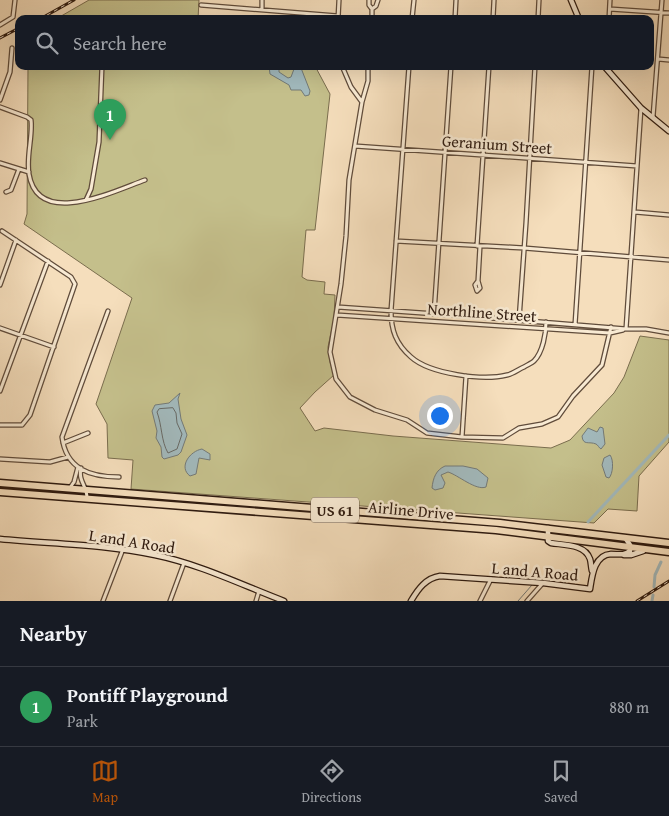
<!DOCTYPE html>
<style>
body{margin:0;font-family:"Gentium Book Plus",serif;background:#20242c;color:#f1f3f6}
.you{position:absolute;left:439px;top:415px;width:18px;height:18px;margin:-12px;border:4px solid #fff;border-radius:50%;background:#1a73e8;box-shadow:0 0 0 8px #1a73e833}
.badge{display:grid;place-items:center;width:32px;height:32px;border-radius:50%;background:#b45309;color:#fff;font-size:16px;font-weight:700}
.pin{position:absolute;translate:-50% -41px;filter:drop-shadow(0 1px 2px #0008)}
.pin::after{content:'';position:absolute;top:26px;width:18px;height:15px;background:inherit;clip-path:polygon(0 0,100% 0,50% 100%)}
.list{margin:0;padding:0;list-style:none}
h2{display:flex;justify-content:space-between;align-items:center;height:65px;margin:0;padding:0 20px;font-size:21px}
h2 small{font-size:16px;font-weight:400;color:#9ea1a6}
.list li{display:grid;grid-template-columns:32px 1fr auto;gap:15px;align-items:center;box-sizing:border-box;height:80px;padding:0 20px;border-top:1px solid #363941}
.list b{display:block;font-size:19px;white-space:nowrap}
.list p{margin:0;font-size:16px;white-space:nowrap;color:#9ea1a6}
.list em{font-size:16px;font-style:normal;color:#9ea1a6}
.icon{flex:none;width:28px;height:28px;fill:none;stroke:currentColor;stroke-width:2;stroke-linecap:round;stroke-linejoin:round}
.map{position:relative;flex:none;width:669px;height:601px;overflow:hidden}
.search{position:absolute;background:#171b24;box-shadow:0 5px 20px #0002;left:15px;right:15px;top:15px;height:55px;display:flex;align-items:center;gap:12px;box-sizing:border-box;padding:0 18px;border-radius:10px;color:#9ea1a6;font-size:19px}
.sheet{height:145px;background:#171b24}
nav{display:flex;justify-content:space-around;align-items:center;box-sizing:border-box;height:70px;border-top:1px solid #363941;background:#171b24;font-size:14px;color:#9ea1a6}
nav a{display:grid;justify-items:center;gap:2px}
nav .on{color:#b45309}
.map>svg:first-child{display:block}
</style>
<div class="map">
<svg width="669" height="601" viewBox="0 0 669 601">
<rect width="100%" height="100%" fill="#f5debc"/>
<filter id="stains"><feTurbulence type="fractalNoise" baseFrequency=".004" numOctaves="4"/><feColorMatrix values="0 0 0 0 .2 0 0 0 0 .09 0 0 0 0 .02 0 0 0 .5 -.17"/></filter>
<radialGradient id="worn" r=".72"><stop offset=".6" stop-color="#630" stop-opacity="0"/><stop offset="1" stop-color="#630" stop-opacity=".3"/></radialGradient>
<path fill="#c4bf8b" stroke="#7a6d4e" d="M89 0H199L198 19H56Z
M28 66H315L330 94 315 230H306L302 277 307 280 325 282 324 294 335 295 334 319 328 347 330 362 334 375 315 392 300 408 315 431 324 428 393 436 551 448 570 440 614 393 624 377 640 336 669 340V442L639 476 637 511 608 509 594 523 131 489 133 460 108 458 107 424 96 404 132 298 24 224 27 214Z"/>
<path fill="#a2b9bc" stroke="#747a77" d="M269 66H279V72L288 78 291 77 294 69 301 68 310 91 309 95 305 96 301 90H291L289 85 270 74Z
M180 393 178 399 181 419 187 435 181 452 178 455 164 459 162 457 161 447 156 438 157 431 152 411 155 405 169 403Z
M600 427 603 428 605 444 601 449C599 448 598 445 596 444 589 441 583 446 582 436L588 428 597 432Z
M202 449 210 454V460L199 458 196 474 190 476C178 467 190 451 202 449Z
M610 455C614 460 613 474 609 478L606 477 602 465 604 458Z
M445 466H463L477 469 488 478 486 487C476 491 458 475 448 472L441 475 445 483 443 488 435 490 432 488C433 478 436 470 445 466Z"/>
<g fill="none" stroke-linecap="round" stroke-linejoin="round">
<path stroke="#686a66" stroke-width="1" d="M173 408 176 413 177 423 182 434 177 449 168 453C161 441 162 425 157 412L159 409Z"/>
<path stroke="#747a77" stroke-width="1" d="M518 601 532 585"/>
<path stroke="#a2b9bc" stroke-width="3" d="M588 522 669 435
M654 587 655 575 661 562
M652 601 653 595"/>
<g stroke="#604c3b" stroke-width="5.5">
<path id="street" d="M262 0V9
M369 0V5L372 9V19
M201 5 338 16
M372 9 376 6 378 0
M610 9 669 13
M338 19 339 0
M412 19 414 0
M455 19 456 0
M493 19 494 0
M538 19 539 0
M609 19 610 0
M0 25 13 17 15 0
M658 59 669 60
M342 66 351 87 362 102 349 180 346 236 341 284 330 352 336 379 350 397 375 410 407 420 427 433 462 437 503 438 519 428 542 424 558 417 573 396 602 365 611 327
M409 66 391 311C391 330 396 344 411 357 430 374 483 381 507 375 513 374 519 369 524 367 527 365 532 363 534 361 543 352 546 333 546 322
M0 100 10 72 12 48
M362 102 368 81V66
M0 107 27 117 31 120C33 137 26 156 29 174 38 229 114 191 145 180
M653 117 662 0
M355 146 637 166
M0 163 29 172
M6 192 11 190 19 169
M86 200 91 189 99 142 102 66
M635 212 669 215
M396 241 524 248 669 260
M477 246 489 66
M478 281 480 288 477 291 475 285 478 281 480 246
M0 285 16 240
M338 307 479 317 626 329H646L669 333
M108 311 62 437C66 469 90 477 119 477
M434 314 451 66
M337 315 610 333 623 330
M519 320 526 223 535 66
M575 325 592 66
M0 328 54 347
M626 329 641 108
M0 391 48 261
M0 425H22L30 415 75 284 71 277 2 231
M462 437 466 376
M63 443 88 433
M0 459 50 462 68 457
M81 468C78 482 87 485 87 498
M69 489 74 482 78 467
M103 601 123 549
M170 601 184 563
M256 601 259 591
M480 601 491 579
M527 601 542 584"/>
</g>
<g stroke="#2f1b10" stroke-width="7">
<path id="secondary" d="M571 0 579 19
M604 66 641 108 669 131
M548 528V541L551 543C564 545 585 544 590 559 591 562 591 567 592 571
M0 539C52 544 104 544 155 555 199 564 242 585 284 601
M624 555H631L643 551
M411 601C418 589 426 578 440 576L543 583 590 589C592 576 594 555 611 554 619 554 623 556 630 551V545L626 539"/>
</g>
<g stroke="#2f1b10" stroke-width="9">
<path id="highway" d="M0 483 500 523 669 543
M0 492 496 530 669 552"/>
</g>
<use href="#street" stroke="#f8ead3" stroke-width="3"/>
<use href="#secondary" stroke="#f8ead3" stroke-width="4.5"/>
<use href="#highway" stroke="#f5debc" stroke-width="6"/>
<g stroke="#2f1b10" stroke-width="3">
<path id="rail" d="M40 19 74 0
M0 38 19 28
M637 601 669 581"/>
</g>
<use href="#rail" stroke="#f8ead3" stroke-width="1" stroke-dasharray="4" stroke-linecap="butt"/>
</g>
<g text-anchor="middle" dominant-baseline="central" stroke-width="5" stroke-linejoin="round" paint-order="stroke">
<rect fill="#f8ead3" stroke="#6b594a" stroke-width="1" x="311" y="497.5" width="48" height="25" rx="4"/>
<g font-size="15" font-weight="bold" fill="#2f1b10">
<text x="335" y="510">US 61</text>
</g>
<g font-size="16" fill="#2f1b10" stroke="#f8ead3">
<text transform="translate(497 144) rotate(4)">Geranium Street</text>
<text transform="translate(482 312) rotate(4)">Northline Street</text>
<text transform="translate(411 510) rotate(5)">Airline Drive</text>
<text transform="translate(132 541) rotate(9)">L and A Road</text>
<text transform="translate(535 571) rotate(5)">L and A Road</text>
</g>
</g>
<rect width="100%" height="100%" filter="url(#stains)"/>
<rect width="100%" height="100%" fill="url(#worn)"/>
</svg>
<div class="you"></div>
<div class="pin badge" style="left:110px;top:140px;background:#2e9e5b">1</div>
<div class="search"><svg class="icon" aria-label="search" viewBox="0 0 24 24"><circle cx="10" cy="10" r="6"/><path d="M15 15l6 6"/></svg>Search here</div>
</div>
<section class="sheet">
<h2>Nearby<small></small></h2>
<ul class="list">
<li><span class="badge" style="background:#2e9e5b">1</span><div><b>Pontiff Playground</b><p>Park</p></div><em>880 m</em></li>
</ul>
</section>
<nav>
<a class="on"><svg class="icon" aria-label="map" viewBox="0 0 24 24"><path d="M3 6l6-2 6 2 6-2v14l-6 2-6-2-6 2zM9 4v14M15 6v14"/></svg>Map</a>
<a><svg class="icon" aria-label="directions" viewBox="0 0 24 24"><path d="M12 3l9 9-9 9-9-9zM9 14v-3h6M13 9l2 2-2 2"/></svg>Directions</a>
<a><svg class="icon" aria-label="saved" viewBox="0 0 24 24"><path d="M7 4h10v16l-5-4-5 4z"/></svg>Saved</a>
</nav>
